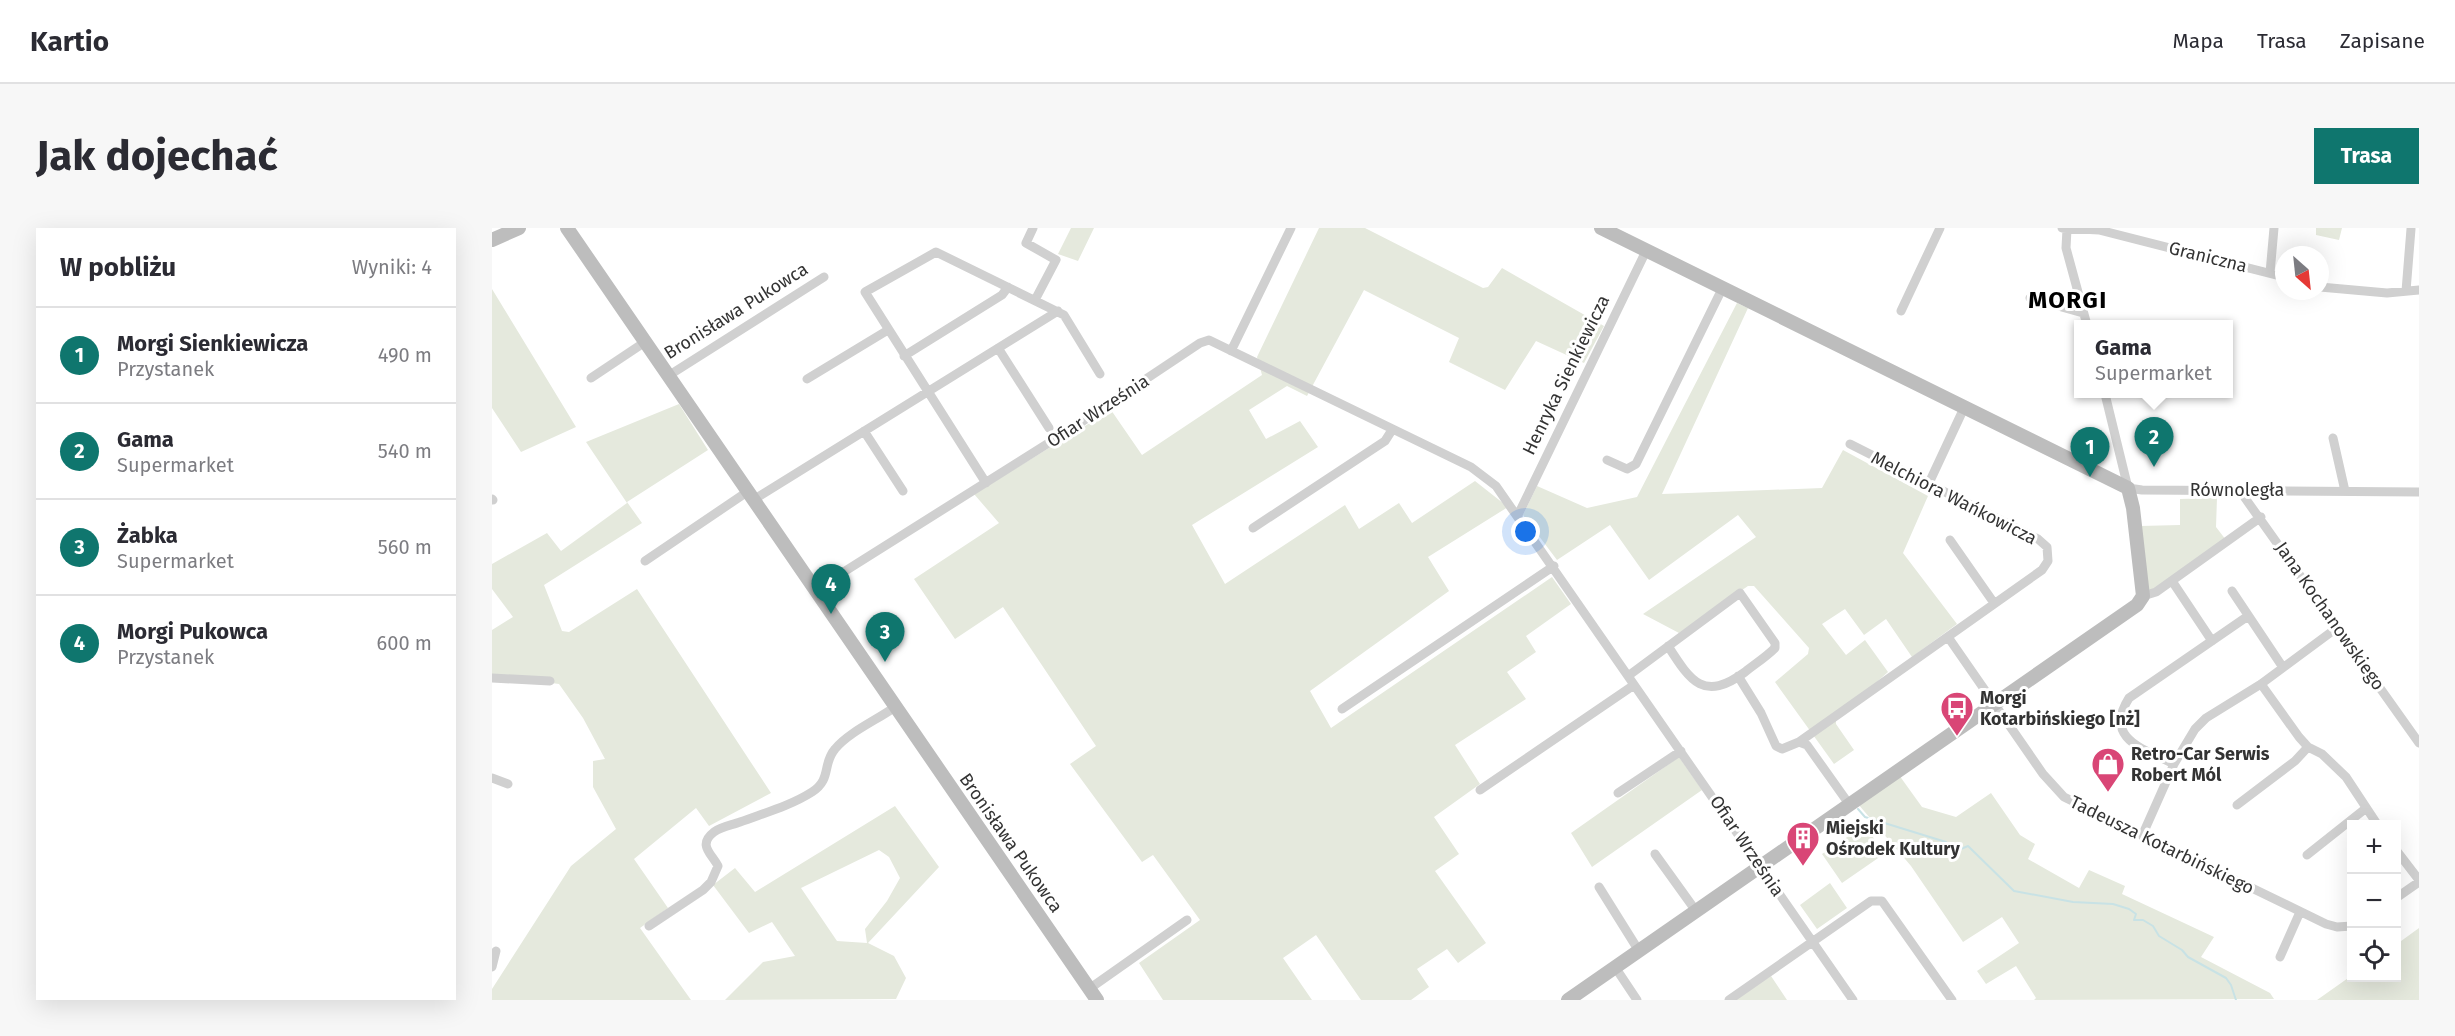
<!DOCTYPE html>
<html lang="pl">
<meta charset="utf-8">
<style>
body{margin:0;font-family:"Fira Sans",sans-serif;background:#f7f7f7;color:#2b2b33}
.controls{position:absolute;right:18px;bottom:18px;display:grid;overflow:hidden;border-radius:0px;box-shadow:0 6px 24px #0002}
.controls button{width:54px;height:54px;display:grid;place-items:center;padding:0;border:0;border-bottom:2px solid #e1e1e2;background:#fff;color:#2b2b33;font:30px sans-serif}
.compass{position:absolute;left:1783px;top:18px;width:54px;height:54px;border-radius:50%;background:#fff;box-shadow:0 6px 24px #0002;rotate:153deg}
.you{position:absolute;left:1034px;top:304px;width:21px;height:21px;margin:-15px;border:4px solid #fff;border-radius:50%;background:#1a73e8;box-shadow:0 0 0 9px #1a73e833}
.badge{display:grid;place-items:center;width:39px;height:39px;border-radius:50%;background:#0f766e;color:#fff;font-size:20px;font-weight:700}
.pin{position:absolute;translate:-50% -50px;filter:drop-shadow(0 2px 3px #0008)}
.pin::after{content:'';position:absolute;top:32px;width:21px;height:18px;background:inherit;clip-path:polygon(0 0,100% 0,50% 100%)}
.popup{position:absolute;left:1582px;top:92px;width:159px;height:78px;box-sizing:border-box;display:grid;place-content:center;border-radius:0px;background:#fff;filter:drop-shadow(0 2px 4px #0005);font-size:20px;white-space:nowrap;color:#7c7c81}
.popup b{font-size:22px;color:#2b2b33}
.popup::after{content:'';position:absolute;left:50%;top:100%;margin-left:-12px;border:12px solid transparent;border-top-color:#fff}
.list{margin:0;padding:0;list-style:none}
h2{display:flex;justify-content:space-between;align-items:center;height:78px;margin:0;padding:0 24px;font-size:26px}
h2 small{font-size:20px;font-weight:400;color:#7c7c81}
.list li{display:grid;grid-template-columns:39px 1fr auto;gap:18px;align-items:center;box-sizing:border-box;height:96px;padding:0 24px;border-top:2px solid #e1e1e2}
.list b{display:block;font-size:22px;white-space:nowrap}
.list p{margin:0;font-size:20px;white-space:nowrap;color:#7c7c81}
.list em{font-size:20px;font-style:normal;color:#7c7c81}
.icon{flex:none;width:33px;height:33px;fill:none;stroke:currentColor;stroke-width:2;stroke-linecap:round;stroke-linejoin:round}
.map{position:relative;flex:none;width:1927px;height:772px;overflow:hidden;border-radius:0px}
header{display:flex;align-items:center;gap:36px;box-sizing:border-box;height:84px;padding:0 30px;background:#fff;border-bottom:2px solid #e1e1e2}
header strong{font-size:28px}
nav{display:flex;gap:33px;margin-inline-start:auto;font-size:21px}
.intro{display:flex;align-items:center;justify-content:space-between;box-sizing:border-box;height:144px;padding:0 36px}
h1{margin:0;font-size:42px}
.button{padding:15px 27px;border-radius:0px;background:#0f766e;color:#fff;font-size:21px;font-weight:700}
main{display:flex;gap:36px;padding:0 36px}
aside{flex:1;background:#fff;border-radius:0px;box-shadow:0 6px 24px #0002}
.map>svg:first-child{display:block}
</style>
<header>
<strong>Kartio</strong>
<nav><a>Mapa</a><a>Trasa</a><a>Zapisane</a></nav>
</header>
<div class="intro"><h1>Jak dojechać</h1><a class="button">Trasa</a></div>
<main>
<aside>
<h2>W pobliżu<small>Wyniki: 4</small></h2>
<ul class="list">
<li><span class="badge">1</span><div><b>Morgi Sienkiewicza</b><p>Przystanek</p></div><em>490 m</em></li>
<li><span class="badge">2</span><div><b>Gama</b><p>Supermarket</p></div><em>540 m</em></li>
<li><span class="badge">3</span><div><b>Żabka</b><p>Supermarket</p></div><em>560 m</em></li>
<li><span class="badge">4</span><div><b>Morgi Pukowca</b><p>Przystanek</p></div><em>600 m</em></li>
</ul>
</aside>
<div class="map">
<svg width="1927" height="772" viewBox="0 0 1927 772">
<rect width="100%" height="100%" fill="#fff"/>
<path fill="#e5e9dd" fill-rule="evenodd" d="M579 0H602L586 33 566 26Z
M827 0H873L991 60 996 59 1010 40 1112 98 1092 135 1044 113 1013 162 957 134 967 110 872 62 815 168 795 158 757 182 774 211 808 193 826 219 700 297 733 356 853 277 867 301 907 275 920 295 983 253 1016 279 936 329 957 363 818 463 839 500 1060 349 1079 376 1034 408 1044 424 1015 444 1034 471 963 517 988 556 942 589 967 626 943 643 994 715 966 735 955 721 925 741 937 759 919 772H869L824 707 791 730 820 772H671L647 735 708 692 661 627 650 634 578 536 604 518 511 379 463 411 422 351 507 295 482 266 619 182 650 227 770 147 765 129Z
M1824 0H1850L1847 12 1824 7Z
M0 61 84 199 29 224 0 180Z
M1245 75 1256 80 1170 266 1330 260 1351 222 1436 268 1411 325 1465 396 1420 429 1394 391 1372 407 1353 381 1330 396 1354 427 1373 412 1396 444 1344 490V496L1362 522 1342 536 1283 454 1316 426 1317 420 1262 358H1256L1187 405 1151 386 1264 309 1246 287 1157 352 1118 297 1065 332 1031 287 1045 258 1095 280 1145 269Z
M187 176 216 222 135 274 150 295 52 357 70 403 77 404 145 361 279 565 217 598 204 580 142 631 176 680 148 700 199 772H0V761L79 638 124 601 101 559V533L113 531 91 490 67 456 0 447V402L21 389 0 361V336L55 305 69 323 135 275 94 214Z
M1725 270 1724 299 1734 312 1661 363 1655 361 1648 298 1688 297V271Z
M1187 529 1210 562 1100 639 1079 605Z
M1407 547 1430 579 1464 589 1499 565 1528 607 1543 616 1536 631 1587 660 1597 642 1633 658 1630 666 1722 709 1709 729 1778 765 1782 771 1542 772 1544 770 1524 738 1494 756 1485 743 1527 715 1510 689 1471 714 1419 638 1366 576Z
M403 578 447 639 376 715 402 728 414 750 404 771 233 772 271 734 303 728 280 694 257 705 221 657 243 640 263 664ZM387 622 397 629 408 650 395 673 373 701 375 715 345 713 309 660Z
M1373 597 1392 626 1350 655 1330 626Z
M1338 655 1355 680 1325 701 1308 677Z
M1927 700V772H1825L1859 748 1904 750 1905 716Z
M1279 748 1295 772H1242Z"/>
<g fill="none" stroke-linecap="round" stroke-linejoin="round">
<path stroke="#c8e2e5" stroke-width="2" d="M1366 581 1373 589 1454 614 1452 624 1457 626 1476 618 1522 663 1581 674 1621 676 1637 681 1644 686 1642 692H1651L1661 698 1667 708 1690 722 1696 729 1734 750 1739 757 1744 772"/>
<path stroke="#d0d0d0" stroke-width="9" d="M541 0 534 15 564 32 543 72
M1570 0 1607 2 1792 49
M1575 1 1574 20 1595 97
M1778 45 1782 0
M1828 59 1895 65 1927 62
M1914 63 1919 1
M1538 70 1591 85
M1409 83 1448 0
M506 120 557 200
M739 123 799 0
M412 128 510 67 516 59
M176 148 332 49
M99 150 153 114
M315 151 396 102
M1613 166 1636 260 1650 262 1927 264
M372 203 411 263
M1841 210 1853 263
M1115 232 1135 241 1144 236 1230 61
M494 255 373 64 444 24 572 87 608 146
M1437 255 1472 180
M1750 261 1753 270 1927 515
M0 271 1 272
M261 272 566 83
M1026 287 1154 23
M761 300 893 213 900 202
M1458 312 1502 375
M153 333 255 264
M1680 353 1720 413
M323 362 582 199 708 115 717 112 979 239 1004 258 1361 772
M1740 363 1790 438
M1651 368 1664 364 1769 289
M1456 409 1551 546 1572 569 1834 696 1845 699 1860 698
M1136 448 1248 365 1283 415V420C1274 429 1263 436 1253 444 1212 474 1199 454 1176 418
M1246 448 1269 485 1284 518 1290 521 1307 514 1315 517 1357 576
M0 450 58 453
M1769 456 1807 509 1816 519 1830 526 1854 549 1885 596
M850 481 1062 338
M1307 514 1550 342 1556 333 1555 319 1546 311 1358 216
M1682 536C1652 521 1611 511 1637 470L1756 388
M0 550 16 556
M988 562 1142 457
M1126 565 1189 523
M1745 577 1803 533 1816 519
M1650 608 1682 536 1703 501 1714 490 1769 456 1846 399
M1904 622 1927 652
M1163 626 1204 683
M1815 627 1873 581
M1107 659 1147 723
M1904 670 1927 654
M157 698 211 662 219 654 226 638C220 626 205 617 222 604 228 599 240 597 248 594 272 585 298 578 320 564 340 551 330 536 343 521 357 504 385 492 403 479
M1788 729 1808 684
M0 739 4 723
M1123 739 1145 772
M597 761 695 692
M1237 772 1379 673H1390L1460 772"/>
<path stroke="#bdbdbd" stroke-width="14" d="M75 0 605 772
M0 12 27 0
M1076 772 1645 377 1651 368 1641 280 1636 260 1109 0"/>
</g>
<defs>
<g id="bus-pin" transform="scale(1.725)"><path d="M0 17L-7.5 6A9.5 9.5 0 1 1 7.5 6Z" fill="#d94676" stroke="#fff"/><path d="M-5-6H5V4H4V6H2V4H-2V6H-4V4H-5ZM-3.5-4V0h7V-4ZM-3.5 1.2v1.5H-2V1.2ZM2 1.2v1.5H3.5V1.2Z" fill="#fff"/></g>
<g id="shop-pin" transform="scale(1.725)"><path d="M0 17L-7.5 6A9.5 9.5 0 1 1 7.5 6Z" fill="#d94676" stroke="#fff"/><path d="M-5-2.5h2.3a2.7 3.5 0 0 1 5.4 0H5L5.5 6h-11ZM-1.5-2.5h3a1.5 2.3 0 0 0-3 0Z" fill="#fff"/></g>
<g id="building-pin" transform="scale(1.725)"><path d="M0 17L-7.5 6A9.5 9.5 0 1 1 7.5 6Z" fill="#d94676" stroke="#fff"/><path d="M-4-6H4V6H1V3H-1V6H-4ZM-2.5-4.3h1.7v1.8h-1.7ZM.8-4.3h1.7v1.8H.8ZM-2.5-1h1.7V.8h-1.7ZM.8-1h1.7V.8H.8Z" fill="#fff"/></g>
</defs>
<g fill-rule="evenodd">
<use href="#bus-pin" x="1465" y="480"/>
<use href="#shop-pin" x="1616" y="536"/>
<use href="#building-pin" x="1311" y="610"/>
</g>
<g text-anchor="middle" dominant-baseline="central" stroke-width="6" stroke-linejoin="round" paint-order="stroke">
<g font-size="18" fill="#333" stroke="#fff">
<text transform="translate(1716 29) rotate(14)">Graniczna</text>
<text transform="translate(244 83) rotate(-32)">Bronisława Pukowca</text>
<text transform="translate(1074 147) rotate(-64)">Henryka Sienkiewicza</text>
<text transform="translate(606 183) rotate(-33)">Ofiar Września</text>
<text x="1745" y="262">Równoległa</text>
<text transform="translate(1462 270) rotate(27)">Melchiora Wańkowicza</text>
<text transform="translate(1838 388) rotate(55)">Jana Kochanowskiego</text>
<text transform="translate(519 615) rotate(55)">Bronisława Pukowca</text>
<text transform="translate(1670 617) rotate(26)">Tadeusza Kotarbińskiego</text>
<text transform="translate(1255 618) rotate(56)">Ofiar Września</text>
</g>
<g font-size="18" font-weight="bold" fill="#333" stroke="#fff" text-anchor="start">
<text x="1488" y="470">Morgi<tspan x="1488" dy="21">Kotarbińskiego [nż]</tspan></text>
<text x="1639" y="526">Retro-Car Serwis<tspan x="1639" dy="21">Robert Mól</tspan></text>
<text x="1334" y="600">Miejski<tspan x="1334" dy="21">Ośrodek Kultury</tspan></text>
</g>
<g font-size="24" font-weight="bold" letter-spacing="1.5" fill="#000" stroke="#fff">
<text x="1576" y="72">MORGI</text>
</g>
</g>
</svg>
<div class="controls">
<button>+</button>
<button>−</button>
<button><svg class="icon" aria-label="locate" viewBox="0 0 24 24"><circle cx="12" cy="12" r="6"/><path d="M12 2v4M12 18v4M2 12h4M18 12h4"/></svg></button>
</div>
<svg class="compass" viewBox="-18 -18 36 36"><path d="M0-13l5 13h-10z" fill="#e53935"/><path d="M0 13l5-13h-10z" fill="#7c7c81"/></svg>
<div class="you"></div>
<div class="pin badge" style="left:1598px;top:249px">1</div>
<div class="pin badge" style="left:1662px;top:239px">2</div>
<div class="popup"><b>Gama</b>Supermarket</div>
<div class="pin badge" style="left:393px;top:434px">3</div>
<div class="pin badge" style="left:339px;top:386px">4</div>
</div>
</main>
